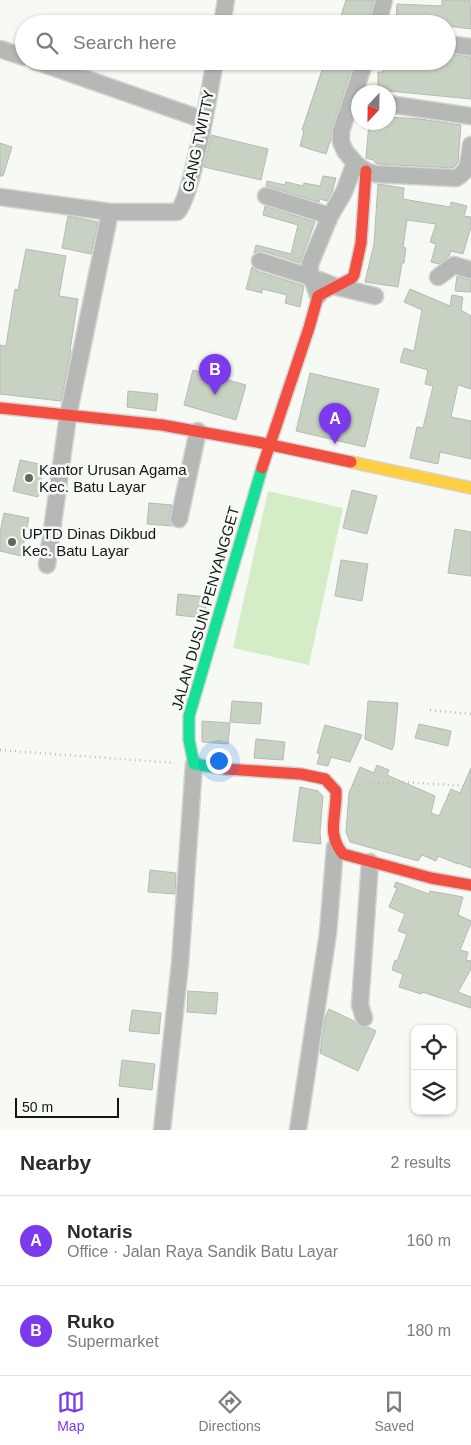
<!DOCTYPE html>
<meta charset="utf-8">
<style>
body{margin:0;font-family:Arial,sans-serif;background:#f2f2f3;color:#2b2b33}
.controls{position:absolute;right:15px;bottom:15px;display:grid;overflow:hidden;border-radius:10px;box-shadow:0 1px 4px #0004}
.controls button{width:45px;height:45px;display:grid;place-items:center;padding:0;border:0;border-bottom:1px solid #e1e1e2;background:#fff;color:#2b2b33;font:25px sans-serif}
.compass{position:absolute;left:351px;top:85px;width:45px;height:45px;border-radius:50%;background:#fff;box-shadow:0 1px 4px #0004;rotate:202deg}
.scale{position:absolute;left:15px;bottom:12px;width:104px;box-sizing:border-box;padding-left:5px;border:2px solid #141614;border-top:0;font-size:14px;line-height:18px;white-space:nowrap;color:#141614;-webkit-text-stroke:4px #f6faf4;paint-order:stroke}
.you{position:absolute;left:218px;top:760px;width:18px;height:18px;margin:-12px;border:4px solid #fff;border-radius:50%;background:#1a73e8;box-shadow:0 0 0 8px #1a73e833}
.badge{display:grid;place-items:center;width:32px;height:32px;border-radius:50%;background:#7c3aed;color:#fff;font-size:16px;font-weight:700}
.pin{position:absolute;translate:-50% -41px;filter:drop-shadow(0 1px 2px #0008)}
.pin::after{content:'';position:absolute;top:26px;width:18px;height:15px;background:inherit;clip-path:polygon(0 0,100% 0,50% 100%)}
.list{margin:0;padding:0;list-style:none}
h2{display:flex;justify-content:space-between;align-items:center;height:65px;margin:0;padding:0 20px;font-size:21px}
h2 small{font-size:16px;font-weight:400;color:#7c7c81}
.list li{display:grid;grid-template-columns:32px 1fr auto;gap:15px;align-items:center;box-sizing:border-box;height:90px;padding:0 20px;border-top:1px solid #e1e1e2}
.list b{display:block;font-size:19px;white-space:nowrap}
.list p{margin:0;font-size:16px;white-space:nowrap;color:#7c7c81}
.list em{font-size:16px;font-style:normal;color:#7c7c81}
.icon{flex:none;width:28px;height:28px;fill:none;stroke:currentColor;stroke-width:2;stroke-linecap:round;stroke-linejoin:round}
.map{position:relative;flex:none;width:471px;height:1130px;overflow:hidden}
.search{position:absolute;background:#fff;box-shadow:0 1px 4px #0004;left:15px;right:15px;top:15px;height:55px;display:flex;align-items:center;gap:12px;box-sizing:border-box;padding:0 18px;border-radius:28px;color:#7c7c81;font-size:19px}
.sheet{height:245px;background:#fff}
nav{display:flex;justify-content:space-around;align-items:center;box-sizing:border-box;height:70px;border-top:1px solid #e1e1e2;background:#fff;font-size:14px;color:#7c7c81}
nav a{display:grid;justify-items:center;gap:2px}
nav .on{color:#7c3aed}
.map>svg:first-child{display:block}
</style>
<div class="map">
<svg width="471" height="1130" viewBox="0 0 471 1130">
<rect width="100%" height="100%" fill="#f7f9f5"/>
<path fill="#d4edc7" d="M268 491 343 508 309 665 233 648Z"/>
<path fill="#c8d2c3" stroke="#b7b9b6" d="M346 0H374L368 24H354L340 19Z
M442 0H470L471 29 447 26V24L396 23 397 4 442 6Z
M450 54 471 57V99L378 90V72H383V61H450Z
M325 61H354L332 128 331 139 326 154 300 146 304 131 302 130Z
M388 117 420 119 461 125 458 162 456 165 453 168 377 164 373 160 366 158 369 122H388Z
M211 135 268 149 261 180 204 167Z
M0 143 12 147 3 176H0Z
M323 176 336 178 332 192 327 201 320 199 319 202 266 186 267 181 285 185 286 182 303 186 304 183 320 186Z
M378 184 404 188 403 199 450 207 451 202 467 206 464 216 471 217V227L463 254 451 251 449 256 439 264 431 262 436 244 430 242 436 224 407 220 403 247 406 248 404 263H402L398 287 365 282 374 244Z
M265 206 315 222 300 263 263 251 254 253 256 245 291 254 298 225 263 215Z
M68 216 98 222 91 254 62 248Z
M26 249 66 256 59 296 78 299 70 351H71L61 401 0 394V345L6 346 15 289 18 290Z
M252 267 257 271 304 286 300 307 285 303 287 295 262 289V293L246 289Z
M457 276 471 280V292L455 291Z
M410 289 450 306 452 295 463 297 461 310 471 316V389L458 385 451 417 471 421V459L440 452 438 464 410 458 417 427 423 428 433 386 425 384 428 370 400 362 404 348 414 351 422 310 404 302Z
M193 370 246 385 236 420 184 405Z
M310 373 379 389 365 447 296 431Z
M128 391 158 394 156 411 127 407Z
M20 460 44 465 38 497 13 491Z
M352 490 377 496 367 534 343 528Z
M149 503 172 505 169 517 172 526 147 524Z
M4 513 29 518 21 556 0 551V532Z
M455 529 471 532V576L448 573Z
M341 560 368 564 362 601 335 596Z
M178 594 208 597 204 618 176 615Z
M232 701 262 703 260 724 230 722Z
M368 701 398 703 394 744 392 750 365 739Z
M202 721 230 723 228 744 202 742Z
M419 724 451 731 448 746 415 738Z
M325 725 362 735 350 762 331 757 328 766 317 764 320 754 317 753 320 742Z
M256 739 285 742 283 760 254 758Z
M377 765 389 770 387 775 435 796 431 813 439 816 451 789 460 793 471 768V868L458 863V864L438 856 436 861 422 855 418 861 350 842 346 832 349 793 360 767 374 773Z
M300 787 318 791 323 796 320 832 321 844 293 841Z
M150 870 176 873 175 894 148 892Z
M396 882 429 894 430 891 463 897 458 915 471 921V923L460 950 468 952 466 960 471 961V969L458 992 471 997V1008L422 992 421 994 399 987 403 974 392 970 395 960 397 961 407 934 398 931 405 914 389 907 397 888 394 887Z
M188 991 218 993 216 1014 187 1012Z
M329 1009 354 1021 357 1025 361 1028 368 1027 376 1031 358 1071 320 1053 325 1018Z
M132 1010 161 1013 159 1034 129 1031Z
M122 1060 155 1064 152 1090 119 1086Z"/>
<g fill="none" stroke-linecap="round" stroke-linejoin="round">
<g stroke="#d3d4d2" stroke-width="19">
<path id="street" d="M222 24 226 0
M378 24 384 0
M447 44 471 47
M0 49 24 57
M35 61 204 120
M365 61 341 131V142L345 151 356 164 366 171 375 174 456 178C470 171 469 158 471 145
M388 104 471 116
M266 196 330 216
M0 197 110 212H177C192 199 210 87 215 61
M260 261 322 281 334 286 375 296
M438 277 454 265 471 270
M318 296 310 272V264L330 216 344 192 355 163
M179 519 198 431
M47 565 68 416 110 212
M364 1018 360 1005 370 862
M162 1130 180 964 194 764
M298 1130 328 933 335 847"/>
</g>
<g stroke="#d3d4d2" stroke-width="14">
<path id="fast" d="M226 769 194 764 189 740V716L262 468"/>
</g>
<g stroke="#d3d4d2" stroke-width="14">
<path id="slow" d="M351 462 471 488"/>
</g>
<g stroke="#d3d4d2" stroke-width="14">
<path id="jam" d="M0 408 162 425 257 442 351 462
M262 468 309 328 318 296 352 278 354 275 361 243 366 171
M226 769 301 774 325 779 336 791C337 815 326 834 343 854L431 878 471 885"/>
</g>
<path stroke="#bcbdbb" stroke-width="2.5" stroke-dasharray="1 4" stroke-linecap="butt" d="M430 710 471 714
M0 750 175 763
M353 785 400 782 471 786"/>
<use href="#street" stroke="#b6b8b6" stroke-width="16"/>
<use href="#fast" stroke="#16e098" stroke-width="11"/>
<use href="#slow" stroke="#ffcf43" stroke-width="11"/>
<use href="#jam" stroke="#f24e42" stroke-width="11"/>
</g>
<g fill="#636563" stroke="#f6faf4" stroke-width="2">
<circle cx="29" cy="478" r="5"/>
<circle cx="12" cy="542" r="5"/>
</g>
<g text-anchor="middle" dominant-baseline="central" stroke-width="5" stroke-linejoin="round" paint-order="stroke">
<g font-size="15" fill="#141614" stroke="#f6faf4">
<text transform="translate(198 141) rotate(-78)">GANG TWITTY</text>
<text transform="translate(205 608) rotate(-74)">JALAN DUSUN PENYANGGET</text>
</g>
<g font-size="15" fill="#141614" stroke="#f6faf4" text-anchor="start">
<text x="39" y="469">Kantor Urusan Agama<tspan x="39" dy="17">Kec. Batu Layar</tspan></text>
<text x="22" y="533">UPTD Dinas Dikbud<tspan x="22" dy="17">Kec. Batu Layar</tspan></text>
</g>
</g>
</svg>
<div class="controls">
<button><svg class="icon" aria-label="locate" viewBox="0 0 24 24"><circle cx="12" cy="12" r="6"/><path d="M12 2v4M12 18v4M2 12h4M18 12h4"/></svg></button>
<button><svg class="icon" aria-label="layers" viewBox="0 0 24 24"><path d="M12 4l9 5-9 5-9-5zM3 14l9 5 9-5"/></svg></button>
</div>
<svg class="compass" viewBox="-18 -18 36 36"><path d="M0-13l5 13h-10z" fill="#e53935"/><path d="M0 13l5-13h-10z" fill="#7c7c81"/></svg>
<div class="scale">50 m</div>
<div class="you"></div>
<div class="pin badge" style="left:335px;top:444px">A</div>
<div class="pin badge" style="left:215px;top:395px">B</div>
<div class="search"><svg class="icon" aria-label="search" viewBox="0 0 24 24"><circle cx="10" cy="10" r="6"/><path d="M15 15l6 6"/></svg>Search here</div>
</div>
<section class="sheet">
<h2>Nearby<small>2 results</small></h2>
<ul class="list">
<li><span class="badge">A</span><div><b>Notaris</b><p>Office · Jalan Raya Sandik Batu Layar</p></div><em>160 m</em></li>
<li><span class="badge">B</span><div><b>Ruko</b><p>Supermarket</p></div><em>180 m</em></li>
</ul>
</section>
<nav>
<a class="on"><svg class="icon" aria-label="map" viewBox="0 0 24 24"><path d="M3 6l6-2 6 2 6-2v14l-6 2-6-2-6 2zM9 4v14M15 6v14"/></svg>Map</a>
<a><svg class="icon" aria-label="directions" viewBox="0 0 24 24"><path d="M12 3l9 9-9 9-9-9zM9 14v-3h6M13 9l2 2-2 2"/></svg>Directions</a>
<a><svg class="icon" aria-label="saved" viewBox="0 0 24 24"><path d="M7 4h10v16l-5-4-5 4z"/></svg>Saved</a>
</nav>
